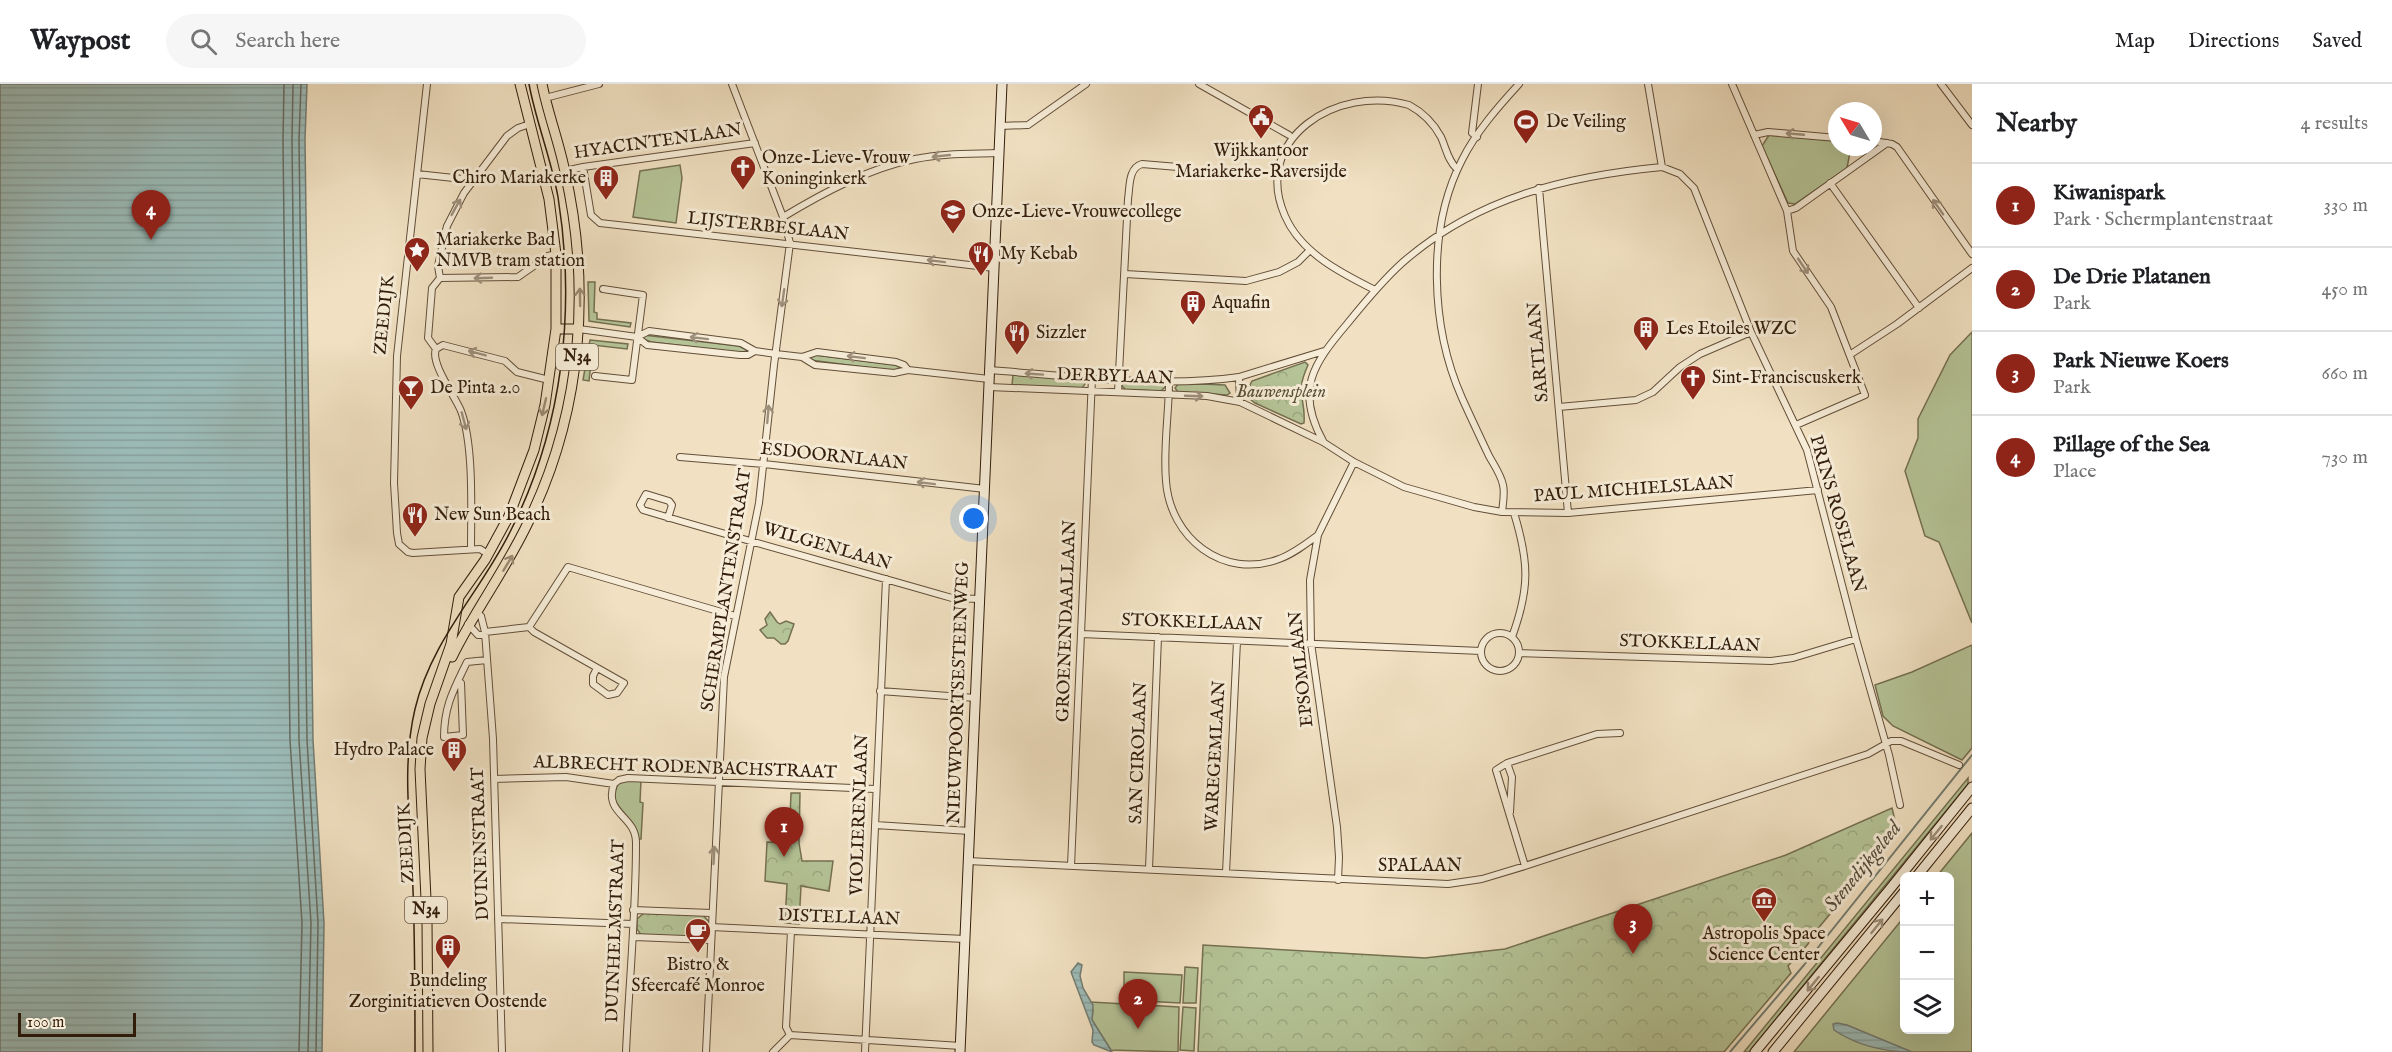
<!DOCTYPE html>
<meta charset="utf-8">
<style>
body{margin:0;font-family:"IM FELL English",serif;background:#f6f6f6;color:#202124}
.controls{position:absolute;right:18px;bottom:18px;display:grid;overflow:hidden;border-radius:9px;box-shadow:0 6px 24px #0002}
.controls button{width:54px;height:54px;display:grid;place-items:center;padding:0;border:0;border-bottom:2px solid #e0e0e0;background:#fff;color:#202124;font:30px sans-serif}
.compass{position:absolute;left:1828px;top:18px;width:54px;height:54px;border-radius:50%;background:#fff;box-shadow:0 6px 24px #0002;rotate:308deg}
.scale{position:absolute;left:18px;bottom:15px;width:118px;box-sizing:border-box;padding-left:6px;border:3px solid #321d0b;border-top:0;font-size:16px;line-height:21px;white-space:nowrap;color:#321d0b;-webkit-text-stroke:4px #f6ecd7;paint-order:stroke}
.you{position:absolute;left:974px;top:435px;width:21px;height:21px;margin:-15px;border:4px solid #fff;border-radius:50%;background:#1a73e8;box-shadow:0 0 0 9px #1a73e833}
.badge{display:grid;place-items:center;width:39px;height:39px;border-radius:50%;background:#8f2418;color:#fff;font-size:20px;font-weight:700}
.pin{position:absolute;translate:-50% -50px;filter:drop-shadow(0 2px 3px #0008)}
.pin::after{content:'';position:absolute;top:32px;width:21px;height:18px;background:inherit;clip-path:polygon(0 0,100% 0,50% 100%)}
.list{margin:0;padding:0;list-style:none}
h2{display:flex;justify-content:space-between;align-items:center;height:78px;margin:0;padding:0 24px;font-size:26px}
h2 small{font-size:20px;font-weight:400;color:#757577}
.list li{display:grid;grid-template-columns:39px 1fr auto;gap:18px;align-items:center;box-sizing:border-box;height:84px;padding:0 24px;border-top:2px solid #e0e0e0}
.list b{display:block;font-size:22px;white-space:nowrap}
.list p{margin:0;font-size:20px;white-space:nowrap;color:#757577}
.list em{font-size:20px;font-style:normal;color:#757577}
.icon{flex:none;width:33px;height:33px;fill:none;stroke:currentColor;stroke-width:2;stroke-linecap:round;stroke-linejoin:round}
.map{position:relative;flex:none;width:1972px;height:968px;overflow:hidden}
header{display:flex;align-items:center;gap:36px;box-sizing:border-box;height:84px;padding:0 30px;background:#fff;border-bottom:2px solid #e0e0e0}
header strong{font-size:28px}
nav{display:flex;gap:33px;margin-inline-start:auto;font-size:21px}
.search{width:420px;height:54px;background:#f6f6f6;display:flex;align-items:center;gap:15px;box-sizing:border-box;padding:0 21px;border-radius:33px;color:#757577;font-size:22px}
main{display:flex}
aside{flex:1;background:#fff}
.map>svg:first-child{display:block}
</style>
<header>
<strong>Waypost</strong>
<div class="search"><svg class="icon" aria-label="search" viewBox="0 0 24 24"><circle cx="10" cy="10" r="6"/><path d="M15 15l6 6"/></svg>Search here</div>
<nav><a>Map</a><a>Directions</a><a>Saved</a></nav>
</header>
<main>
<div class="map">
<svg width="1972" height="968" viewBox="0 0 1972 968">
<defs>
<pattern id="forest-crowns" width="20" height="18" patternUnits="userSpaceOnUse" patternTransform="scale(1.5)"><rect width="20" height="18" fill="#b5c497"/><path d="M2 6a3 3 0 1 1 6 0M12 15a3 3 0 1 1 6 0" fill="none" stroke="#9ca881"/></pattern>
<pattern id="water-rules" width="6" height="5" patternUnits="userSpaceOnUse" patternTransform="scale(1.5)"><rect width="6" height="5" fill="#9cbcb9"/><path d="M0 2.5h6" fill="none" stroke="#87a19e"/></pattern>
</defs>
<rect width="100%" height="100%" fill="#f1e1c2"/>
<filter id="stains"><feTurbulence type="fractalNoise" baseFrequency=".00333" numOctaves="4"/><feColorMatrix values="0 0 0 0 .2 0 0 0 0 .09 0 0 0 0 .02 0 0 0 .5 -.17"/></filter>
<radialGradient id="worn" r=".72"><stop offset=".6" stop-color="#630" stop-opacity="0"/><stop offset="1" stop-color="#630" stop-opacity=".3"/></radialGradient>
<path fill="#b5c497" stroke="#747051" stroke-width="1.5" d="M1769 51 1837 57V63H1851L1847 84 1795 120 1788 119 1762 62Z
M680 81 682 94 676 139 633 133 640 87Z
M588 198H595L594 228 597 229V235L631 239 630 243 589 237Z
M1972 248V539L1939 458 1925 452 1905 387 1918 354V335L1950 271Z
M643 251 739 262 747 266 743 269 651 258 641 254Z
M590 256 628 260 627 265 593 261 589 297 583 296Z
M815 271 896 281 901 285 894 287 810 276 809 273Z
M1013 291 1067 294 1084 298 1085 300 1082 304 1012 301Z
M1123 298 1164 300 1165 303 1161 307 1126 306 1122 302Z
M1179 299 1225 301 1230 309 1227 311 1178 308 1175 304Z
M1972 561V664L1962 676 1893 642 1883 632 1875 601 1912 588Z
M1968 694V700L1756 959 1749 968H1744Z
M626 696H641L640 718 643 719 641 755H638C637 737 620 729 613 713L618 700Z
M1972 749V968H1794L1904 833V946H1950V792H1937Z
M1185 883 1198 884 1196 919H1183Z
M1124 888 1182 891 1180 919 1124 916Z
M1090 918 1179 923 1178 968 1111 966 1092 936 1093 926Z
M1183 923 1196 924 1194 967 1180 966Z"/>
<path fill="url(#forest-crowns)" stroke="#747051" stroke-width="1.5" d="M1305 278 1308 281C1294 312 1306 312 1304 339L1301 340 1255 319 1249 314 1248 305 1252 297Z
M770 528 777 538 780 540 786 537 794 540 788 557 785 560H781L774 554H767L760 546 767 541 765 535Z
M791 709H800L799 759 802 777H833L829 807 801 802 799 840 785 839 787 800 765 797 767 758 789 759Z
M1892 724 1898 748 1811 853 1808 860 1788 882 1791 889 1724 968H1198L1203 861 1425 874 1505 865 1786 771Z
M644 829 703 831 709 838 708 849 704 853 641 851 637 845V835Z"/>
<path fill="url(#water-rules)" stroke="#727c73" stroke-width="1.5" d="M0 0H307L305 56 313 656 324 839 322 968H0Z
M1078 879 1082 881 1080 892 1083 904 1093 921 1092 936 1112 968 1094 961 1092 958 1093 946 1071 888Z
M1837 939 1847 941 1912 968C1884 968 1858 962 1834 946L1833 940Z"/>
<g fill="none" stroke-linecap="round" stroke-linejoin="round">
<path stroke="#676c62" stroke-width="1.5" d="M284 0 283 57 290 656 302 839 299 968
M293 0 292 57 299 656 311 839 308 968
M301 0 299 56 307 656 318 839 316 968"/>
<path stroke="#727c73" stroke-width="2" d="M1730 968 1804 881 1972 671"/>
<g stroke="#624e39" stroke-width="8">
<path id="street" d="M427 0 397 272 394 399 397 449 399 460 408 468 413 469 480 465 488 470
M1199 0 1289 51
M1648 0 1662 83 1680 90 1694 104 1751 248 1807 366 1856 555 1889 671 1900 721
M1732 0 1787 127 1793 167 1831 223 1865 311 1796 341
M1941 0 1972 41
M545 14 599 0
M1000 42 1028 41 1086 0
M1754 51 1768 48 1837 54
M1477 53 1472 49 1478 0
M1873 57 1892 60 1897 63 1972 170
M583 83 591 131 600 139C732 153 863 168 994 184
M565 87 583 83 755 59
M417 90 472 96
M1830 99 1919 224
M1539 104 1568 429
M1787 127 1796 124 1887 59
M783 133C823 109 869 84 915 75 943 69 971 70 999 69
M1125 190 1246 197 1279 188 1298 178 1310 166
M440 194 432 204 428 254 436 265C430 279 455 312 461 327 474 361 471 427 471 465
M440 194 438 182 447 142 464 109 507 52 518 44 530 40
M440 194 518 193 548 172 556 170
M1375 206C1341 189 1301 169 1285 132 1251 55 1337 0 1409 21 1422 28 1434 40 1441 53 1446 64 1448 77 1457 85
M579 245 637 253 647 261 740 271H748L755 267
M637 253 649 247 741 259 755 267 776 270 802 273 817 268 896 278 904 281 908 286
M436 265 443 261 505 277 517 288 549 296
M1324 267 1239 293 1240 318 1323 358 1354 378 1404 403 1474 423 1502 428 1568 429 1818 406
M1851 270 1897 240 1972 184
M802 273 815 281 894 289 908 286 989 295
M990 286C1068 292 1162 304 1239 293
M595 292 632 296 643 211 603 205
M1169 297C1169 330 1163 364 1166 397 1170 454 1223 496 1279 475 1293 470 1306 460 1318 451
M989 303 1207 312 1240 318
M1118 308 1128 115C1130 103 1128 84 1142 80L1178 83 1180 87
M1559 323 1636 316 1653 308 1680 283 1700 270 1751 248
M1323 357C1295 306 1313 280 1347 240 1364 219 1382 197 1402 179 1476 114 1566 92 1662 83
M680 373 764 380 985 405
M1502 428C1503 419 1505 409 1503 401 1501 391 1494 381 1489 372 1480 353 1471 334 1462 314 1431 244 1426 146 1462 76 1476 48 1498 23 1519 0
M668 434 672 421 669 417 646 410 640 421 643 426C746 457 849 484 952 514L980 515
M476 528 481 532 485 548 493 655 502 968
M468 540 478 551H484
M529 543 568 483 735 532
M485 548 529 543 534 548 624 599 617 609 608 611 593 600V592L597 584
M1481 568a19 19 0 1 1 38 0a19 19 0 1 1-38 0Z
M1081 550 1481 567
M1512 553C1530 504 1529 478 1514 429
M1520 569 1771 577 1793 574 1856 555
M458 597 461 599 463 651 444 653C444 622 454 605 467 578L487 576
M880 607 976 614
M1507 679 1512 693 1510 728
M494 695 566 693 614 700 619 696 628 694 875 705
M614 700C603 731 637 731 636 760 636 830 629 899 626 968
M875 741 970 747
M968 777 1448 800 1482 795 1525 782 1868 670 1891 657H1901L1959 681
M1071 782 1092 294
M1525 782 1496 686 1507 679 1597 650 1620 649
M1149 785 1158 553
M1226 789 1237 557
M1338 796 1339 773 1337 743 1311 559 1310 496 1318 451 1354 378
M633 826 711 829
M498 835 633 840
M711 843 965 855
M634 853 710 856
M790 951 786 943 791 847
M706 968 724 593 759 419 774 281 790 159 783 133 732 0
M773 968 790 951 961 962
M865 968 886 495"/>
</g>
<g stroke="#321d0b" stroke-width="11">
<path id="secondary" d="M1917 792 1972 724
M960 968 1002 0
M1755 968 1890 805 1972 703
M1773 968 1904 808"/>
</g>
<g stroke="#321d0b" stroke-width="11">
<path id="primary" d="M556 245H579
M452 573C476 524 510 480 532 430 582 323 591 203 565 88 559 58 548 30 542 0
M428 968 427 837 420 685 422 654 430 620 451 560 459 513 485 476 509 432 534 366 545 321 556 245V170L549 115 520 0"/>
</g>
<use href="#street" stroke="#f6ecd7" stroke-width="6"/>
<use href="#secondary" stroke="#f6ecd7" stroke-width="9"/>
<use href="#primary" stroke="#f1e1c2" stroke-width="9"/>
<path stroke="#321d0b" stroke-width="1.5" d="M415 968C415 914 415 860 413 806 411 746 401 684 415 625 431 557 480 508 510 448 563 344 576 226 558 113 551 74 536 38 529 0"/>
</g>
<defs><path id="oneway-shaft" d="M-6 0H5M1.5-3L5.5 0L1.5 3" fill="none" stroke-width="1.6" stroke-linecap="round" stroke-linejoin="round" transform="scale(1.5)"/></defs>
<g stroke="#9e8f7b">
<use href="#oneway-shaft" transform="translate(1795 50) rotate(-175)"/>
<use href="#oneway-shaft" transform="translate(941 72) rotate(174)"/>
<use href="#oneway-shaft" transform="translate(456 123) rotate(-61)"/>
<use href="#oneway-shaft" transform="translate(1938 123) rotate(-125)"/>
<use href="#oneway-shaft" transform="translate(936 177) rotate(-173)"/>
<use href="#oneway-shaft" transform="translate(1803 182) rotate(56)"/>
<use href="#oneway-shaft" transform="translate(483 194) rotate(178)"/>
<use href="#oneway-shaft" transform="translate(783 214) rotate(98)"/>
<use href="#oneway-shaft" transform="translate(699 254) rotate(-173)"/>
<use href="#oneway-shaft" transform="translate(477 269) rotate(-165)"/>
<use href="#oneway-shaft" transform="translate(856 273) rotate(-173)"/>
<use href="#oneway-shaft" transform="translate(1034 290) rotate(-176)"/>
<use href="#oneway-shaft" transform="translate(1194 312) rotate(2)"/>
<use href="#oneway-shaft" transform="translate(768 330) rotate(-85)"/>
<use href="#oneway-shaft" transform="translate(464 337) rotate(75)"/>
<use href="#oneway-shaft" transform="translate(926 399) rotate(-173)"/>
<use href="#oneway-shaft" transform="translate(1936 749) rotate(129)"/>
<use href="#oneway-shaft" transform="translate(714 771) rotate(-87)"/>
<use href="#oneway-shaft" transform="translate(1877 842) rotate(-51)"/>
<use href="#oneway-shaft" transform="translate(1813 900) rotate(129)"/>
</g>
<g stroke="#9b8970">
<use href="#oneway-shaft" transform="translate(580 213) rotate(-91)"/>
<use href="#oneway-shaft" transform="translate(544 323) rotate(103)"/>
<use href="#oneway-shaft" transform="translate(508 479) rotate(-59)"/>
</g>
<defs>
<g id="civic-pin" transform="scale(1.35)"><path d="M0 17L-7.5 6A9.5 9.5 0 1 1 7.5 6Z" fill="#8f2418" stroke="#f6ecd7"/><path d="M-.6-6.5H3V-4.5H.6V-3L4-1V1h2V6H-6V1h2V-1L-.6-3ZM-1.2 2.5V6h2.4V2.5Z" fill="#fff"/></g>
<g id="stadium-pin" transform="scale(1.35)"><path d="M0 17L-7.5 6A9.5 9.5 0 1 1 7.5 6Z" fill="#8f2418" stroke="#f6ecd7"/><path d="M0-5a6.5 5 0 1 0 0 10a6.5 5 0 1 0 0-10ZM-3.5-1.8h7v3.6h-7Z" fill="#fff"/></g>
<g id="church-pin" transform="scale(1.35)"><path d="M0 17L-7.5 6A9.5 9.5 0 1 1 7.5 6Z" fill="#8f2418" stroke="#f6ecd7"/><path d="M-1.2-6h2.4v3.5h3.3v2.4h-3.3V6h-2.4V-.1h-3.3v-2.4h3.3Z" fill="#fff"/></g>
<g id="building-pin" transform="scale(1.35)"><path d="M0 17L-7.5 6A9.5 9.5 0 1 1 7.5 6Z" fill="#8f2418" stroke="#f6ecd7"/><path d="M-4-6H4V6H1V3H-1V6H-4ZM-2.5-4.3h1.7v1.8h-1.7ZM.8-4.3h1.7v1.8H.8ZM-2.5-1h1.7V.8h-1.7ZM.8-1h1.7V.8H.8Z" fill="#fff"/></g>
<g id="school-pin" transform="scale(1.35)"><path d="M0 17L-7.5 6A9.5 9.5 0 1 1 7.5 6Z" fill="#8f2418" stroke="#f6ecd7"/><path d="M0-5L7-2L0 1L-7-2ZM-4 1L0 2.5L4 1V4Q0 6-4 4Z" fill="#fff"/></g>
<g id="sight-pin" transform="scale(1.35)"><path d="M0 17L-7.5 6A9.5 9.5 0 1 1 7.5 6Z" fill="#8f2418" stroke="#f6ecd7"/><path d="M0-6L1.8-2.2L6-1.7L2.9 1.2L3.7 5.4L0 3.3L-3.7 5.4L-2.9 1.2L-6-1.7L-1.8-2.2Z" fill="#fff"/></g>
<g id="restaurant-pin" transform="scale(1.35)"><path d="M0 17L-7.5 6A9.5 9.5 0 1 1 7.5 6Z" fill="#8f2418" stroke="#f6ecd7"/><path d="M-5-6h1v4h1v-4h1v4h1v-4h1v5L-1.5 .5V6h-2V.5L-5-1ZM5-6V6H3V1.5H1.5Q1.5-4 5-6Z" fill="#fff"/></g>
<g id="bar-pin" transform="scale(1.35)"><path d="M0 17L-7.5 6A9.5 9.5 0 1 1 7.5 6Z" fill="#8f2418" stroke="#f6ecd7"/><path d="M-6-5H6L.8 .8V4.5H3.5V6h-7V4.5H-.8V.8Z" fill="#fff"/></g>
<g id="museum-pin" transform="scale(1.35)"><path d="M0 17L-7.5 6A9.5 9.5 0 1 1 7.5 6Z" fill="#8f2418" stroke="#f6ecd7"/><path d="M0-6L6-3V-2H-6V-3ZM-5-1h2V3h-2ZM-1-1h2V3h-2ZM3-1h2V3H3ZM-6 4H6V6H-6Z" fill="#fff"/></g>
<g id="cafe-pin" transform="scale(1.35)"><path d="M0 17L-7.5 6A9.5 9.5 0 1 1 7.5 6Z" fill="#8f2418" stroke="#f6ecd7"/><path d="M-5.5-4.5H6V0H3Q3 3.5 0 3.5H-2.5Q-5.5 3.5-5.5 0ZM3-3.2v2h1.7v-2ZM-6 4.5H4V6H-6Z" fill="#fff"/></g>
</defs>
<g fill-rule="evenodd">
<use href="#civic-pin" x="1261" y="33"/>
<use href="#stadium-pin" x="1526" y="38"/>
<use href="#church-pin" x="743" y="84"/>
<use href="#building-pin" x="606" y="94"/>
<use href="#school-pin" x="953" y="128"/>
<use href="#sight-pin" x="417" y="166"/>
<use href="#restaurant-pin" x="981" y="170"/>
<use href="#building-pin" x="1193" y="219"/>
<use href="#building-pin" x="1646" y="245"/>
<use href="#restaurant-pin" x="1017" y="249"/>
<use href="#church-pin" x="1693" y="294"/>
<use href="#bar-pin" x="411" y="304"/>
<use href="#restaurant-pin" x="415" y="431"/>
<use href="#building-pin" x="454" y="666"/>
<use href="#museum-pin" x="1764" y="816"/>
<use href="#cafe-pin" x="698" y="847"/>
<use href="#building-pin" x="448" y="863"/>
</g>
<g text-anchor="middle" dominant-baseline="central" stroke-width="6" stroke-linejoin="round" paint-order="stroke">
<g fill="#f6ecd7" stroke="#6d5b48" stroke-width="1.5">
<rect x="556" y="260" width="42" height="26" rx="4.5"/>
<rect x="405" y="813" width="42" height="26" rx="4.5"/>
</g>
<g font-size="16" font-weight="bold" fill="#321d0b">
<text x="577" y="273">N34</text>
<text x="426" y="826">N34</text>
</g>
<g font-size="18" fill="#321d0b" stroke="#f6ecd7" text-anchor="start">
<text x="1546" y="38">De Veiling</text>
<text x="1261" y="67" text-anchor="middle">Wijkkantoor<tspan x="1261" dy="21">Mariakerke-Raversijde</tspan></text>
<text x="762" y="74">Onze-Lieve-Vrouw<tspan x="762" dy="21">Koninginkerk</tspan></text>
<text x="586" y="94" text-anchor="end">Chiro Mariakerke</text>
<text x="972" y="128">Onze-Lieve-Vrouwecollege</text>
<text x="436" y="156">Mariakerke Bad<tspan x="436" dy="21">NMVB tram station</tspan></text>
<text x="1000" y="170">My Kebab</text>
<text x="1212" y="219">Aquafin</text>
<text x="1666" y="245">Les Etoiles WZC</text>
<text x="1036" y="249">Sizzler</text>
<text x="1712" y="294">Sint-Franciscuskerk</text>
<text x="430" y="304">De Pinta 2.0</text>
<text x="434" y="431">New Sun Beach</text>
<text x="434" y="666" text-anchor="end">Hydro Palace</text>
<text x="1764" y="850" text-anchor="middle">Astropolis Space<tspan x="1764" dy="21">Science Center</tspan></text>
<text x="698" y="881" text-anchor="middle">Bistro &amp;<tspan x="698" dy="21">Sfeercafé Monroe</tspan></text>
<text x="448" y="897" text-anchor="middle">Bundeling<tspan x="448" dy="21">Zorginitiatieven Oostende</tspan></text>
</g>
<g font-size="18" fill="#321d0b" stroke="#f6ecd7">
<text transform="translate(658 58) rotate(-8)">HYACINTENLAAN</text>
<text transform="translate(768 143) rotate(6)">LIJSTERBESLAAN</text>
<text transform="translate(385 231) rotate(-84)">ZEEDIJK</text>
<text transform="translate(1539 268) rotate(-95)">SARTLAAN</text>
<text transform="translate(1115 293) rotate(2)">DERBYLAAN</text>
<text transform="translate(834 373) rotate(6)">ESDOORNLAAN</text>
<text transform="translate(1634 406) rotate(-4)">PAUL MICHIELSLAAN</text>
<text transform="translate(1837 430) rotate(74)">PRINS ROSELAAN</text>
<text transform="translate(827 463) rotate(16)">WILGENLAAN</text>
<text transform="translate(727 506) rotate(-81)">SCHERMPLANTENSTRAAT</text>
<text transform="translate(1067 537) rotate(-88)">GROENENDAALLAAN</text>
<text transform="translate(1192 539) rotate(2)">STOKKELLAAN</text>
<text transform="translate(1690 560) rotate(2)">STOKKELLAAN</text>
<text transform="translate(1302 585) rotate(-96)">EPSOMLAAN</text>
<text transform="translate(959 609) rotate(-88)">NIEUWPOORTSESTEENWEG</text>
<text transform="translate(1139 669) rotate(-88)">SAN CIROLAAN</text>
<text transform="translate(1216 672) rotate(-87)">WAREGEMLAAN</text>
<text transform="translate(685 684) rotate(2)">ALBRECHT RODENBACHSTRAAT</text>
<text transform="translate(860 731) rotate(-88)">VIOLIERENLAAN</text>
<text transform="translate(407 759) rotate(-93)">ZEEDIJK</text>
<text transform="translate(481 760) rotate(-92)">DUINENSTRAAT</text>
<text x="1420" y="782">SPALAAN</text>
<text transform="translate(839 834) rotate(2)">DISTELLAAN</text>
<text transform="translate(616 847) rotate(-88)">DUINHELMSTRAAT</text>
</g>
<g font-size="18" font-style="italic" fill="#594f35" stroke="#f6ecd7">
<text x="1281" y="308">Bauwensplein</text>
</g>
<g font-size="20" font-style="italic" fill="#524d3f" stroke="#f6ecd7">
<text transform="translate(1863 783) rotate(-51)">Stenedijkgeleed</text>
</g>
</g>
<rect width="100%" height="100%" filter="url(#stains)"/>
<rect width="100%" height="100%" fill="url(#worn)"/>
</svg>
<div class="controls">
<button>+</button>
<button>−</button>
<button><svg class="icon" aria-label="layers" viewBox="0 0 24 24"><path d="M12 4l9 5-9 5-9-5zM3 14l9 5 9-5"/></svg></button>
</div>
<svg class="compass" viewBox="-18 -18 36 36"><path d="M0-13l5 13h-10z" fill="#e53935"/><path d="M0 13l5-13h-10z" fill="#757577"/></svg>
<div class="scale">100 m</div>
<div class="you"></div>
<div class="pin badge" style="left:784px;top:773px">1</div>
<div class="pin badge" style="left:1138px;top:945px">2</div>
<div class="pin badge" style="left:1633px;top:870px">3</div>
<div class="pin badge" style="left:151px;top:156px">4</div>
</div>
<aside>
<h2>Nearby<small>4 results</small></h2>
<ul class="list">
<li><span class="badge">1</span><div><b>Kiwanispark</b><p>Park · Schermplantenstraat</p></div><em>330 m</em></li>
<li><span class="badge">2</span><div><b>De Drie Platanen</b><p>Park</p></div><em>450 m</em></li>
<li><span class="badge">3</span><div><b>Park Nieuwe Koers</b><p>Park</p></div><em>660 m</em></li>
<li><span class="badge">4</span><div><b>Pillage of the Sea</b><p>Place</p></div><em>730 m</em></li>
</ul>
</aside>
</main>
